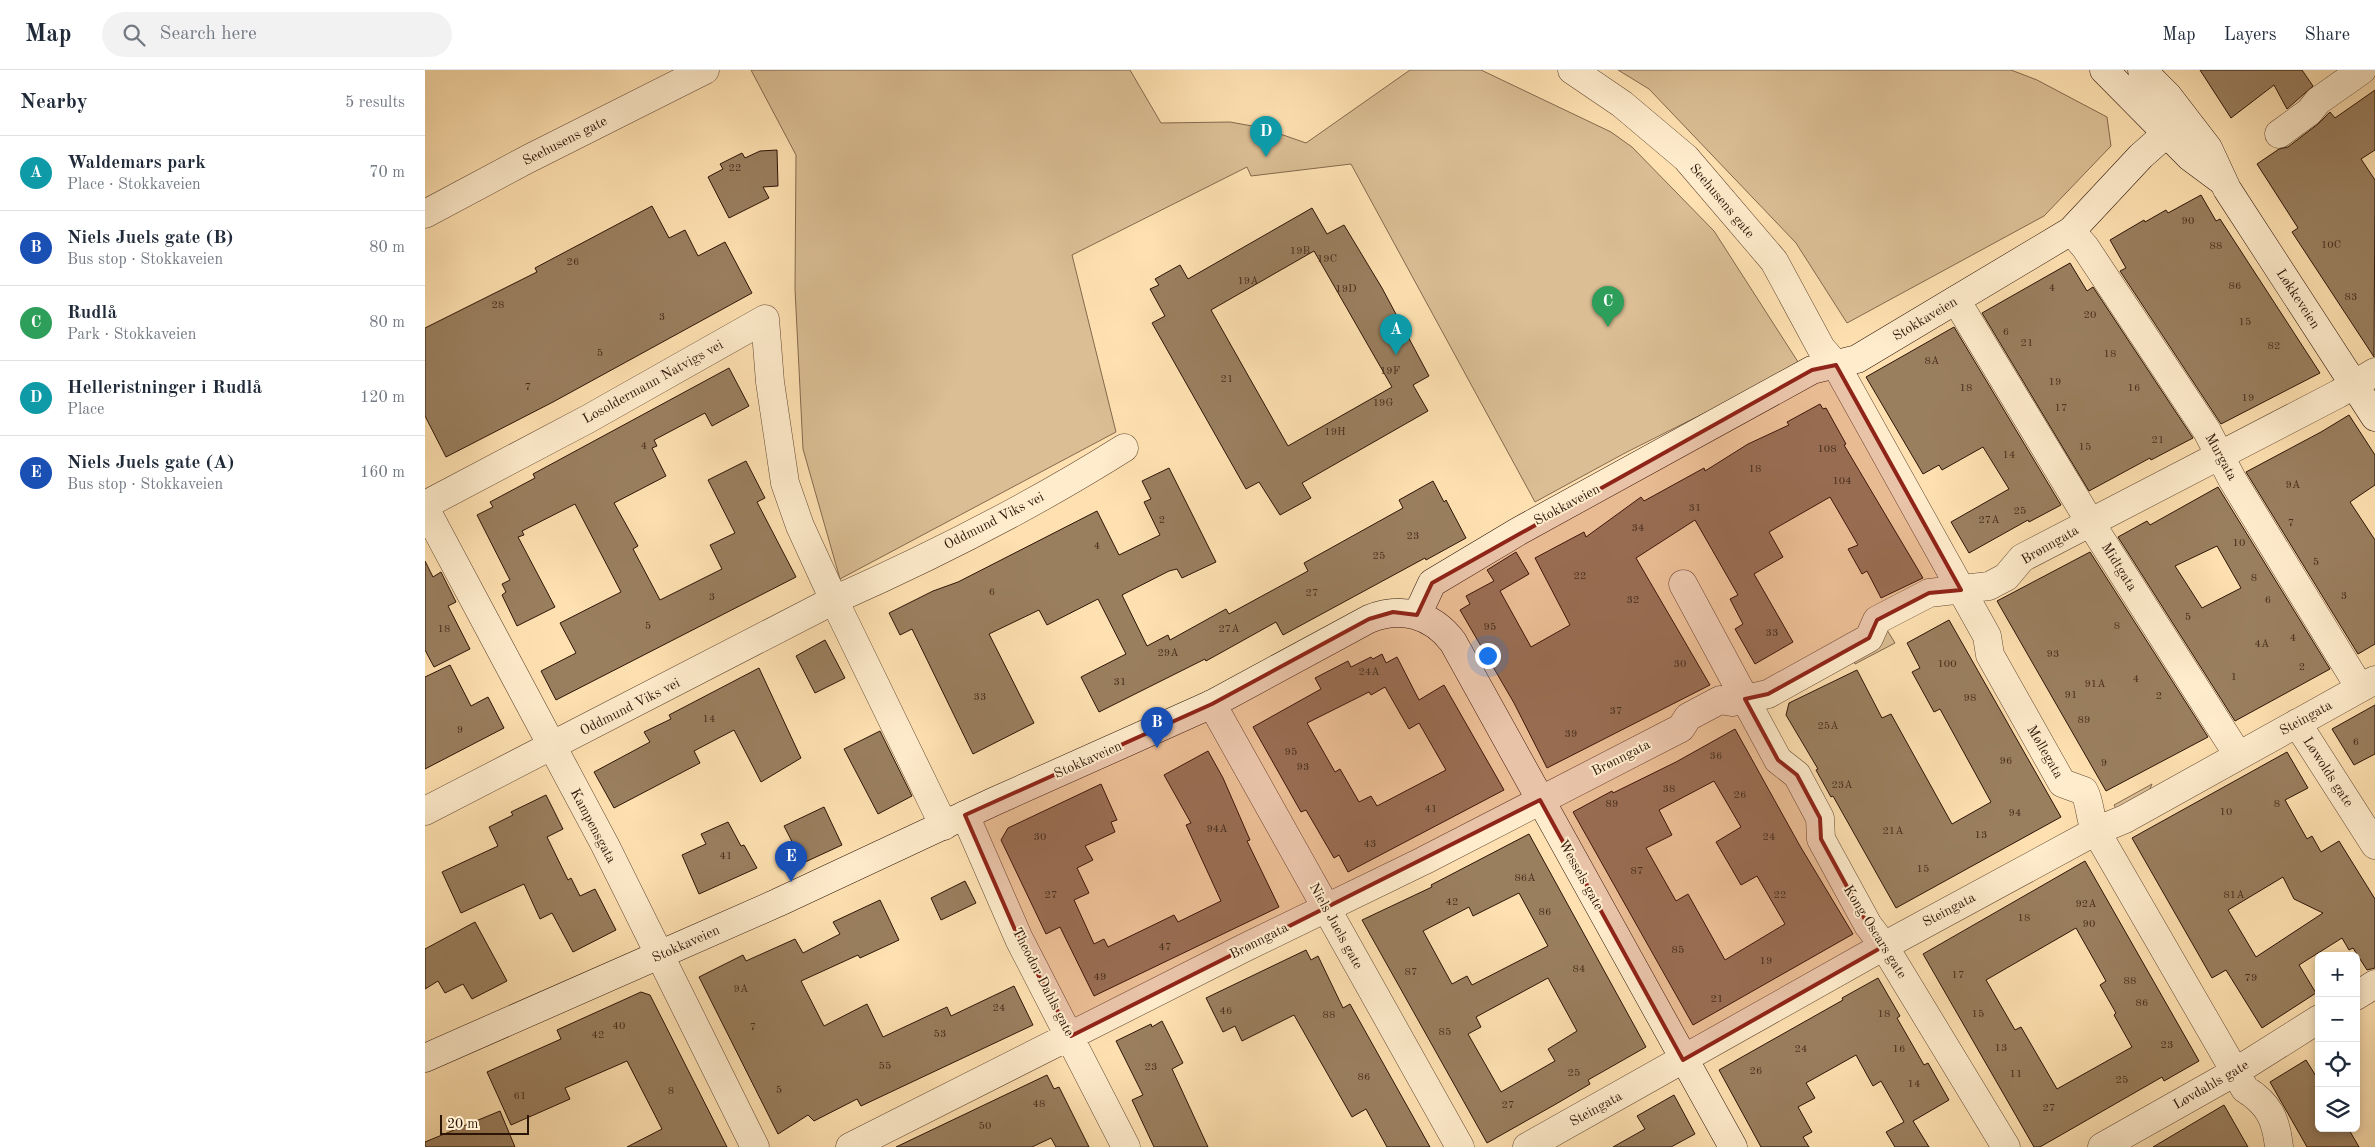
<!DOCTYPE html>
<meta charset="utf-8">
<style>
body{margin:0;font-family:"Old Standard TT",serif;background:#f2f2f3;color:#1f2937}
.controls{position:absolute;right:15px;bottom:15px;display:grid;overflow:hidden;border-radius:8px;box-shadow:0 2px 8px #0003}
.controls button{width:45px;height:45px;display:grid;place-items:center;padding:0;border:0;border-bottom:1px solid #e0e1e3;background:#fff;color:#1f2937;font:25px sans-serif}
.scale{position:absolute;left:15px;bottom:12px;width:89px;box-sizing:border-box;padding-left:5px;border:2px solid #2c1407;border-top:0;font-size:14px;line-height:18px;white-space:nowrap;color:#2c1407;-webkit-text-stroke:4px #ffeccc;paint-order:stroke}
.you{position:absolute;left:1062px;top:585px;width:18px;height:18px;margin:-12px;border:4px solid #fff;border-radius:50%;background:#1a73e8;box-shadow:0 0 0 8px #1a73e833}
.badge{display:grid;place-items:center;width:32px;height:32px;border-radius:50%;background:#8f2418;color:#fff;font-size:16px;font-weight:700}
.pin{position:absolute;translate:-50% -41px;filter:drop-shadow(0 1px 2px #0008)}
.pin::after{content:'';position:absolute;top:26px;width:18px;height:15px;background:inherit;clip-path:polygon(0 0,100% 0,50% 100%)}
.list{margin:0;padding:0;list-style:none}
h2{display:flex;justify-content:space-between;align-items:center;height:65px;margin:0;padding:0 20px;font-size:21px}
h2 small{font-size:16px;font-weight:400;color:#747a83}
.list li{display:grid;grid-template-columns:32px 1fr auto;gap:15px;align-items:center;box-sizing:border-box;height:75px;padding:0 20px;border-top:1px solid #e0e1e3}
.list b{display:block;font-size:19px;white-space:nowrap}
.list p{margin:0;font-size:16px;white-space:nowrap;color:#747a83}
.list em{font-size:16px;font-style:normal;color:#747a83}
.icon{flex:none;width:28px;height:28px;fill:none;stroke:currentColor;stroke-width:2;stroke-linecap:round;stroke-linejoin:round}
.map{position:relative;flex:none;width:1950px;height:1077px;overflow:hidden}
header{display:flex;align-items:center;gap:30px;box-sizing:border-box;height:70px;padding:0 25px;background:#fff;border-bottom:1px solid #e0e1e3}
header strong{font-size:24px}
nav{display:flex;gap:28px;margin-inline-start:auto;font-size:18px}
.search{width:350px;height:45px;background:#f2f2f3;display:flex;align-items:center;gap:12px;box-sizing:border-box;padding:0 18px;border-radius:28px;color:#747a83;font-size:19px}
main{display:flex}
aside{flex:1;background:#fff}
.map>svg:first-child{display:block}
</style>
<header>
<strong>Map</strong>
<div class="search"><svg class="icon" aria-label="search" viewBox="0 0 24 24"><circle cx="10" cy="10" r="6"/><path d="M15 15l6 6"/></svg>Search here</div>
<nav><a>Map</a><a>Layers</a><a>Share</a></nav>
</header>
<main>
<aside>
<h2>Nearby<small>5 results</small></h2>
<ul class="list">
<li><span class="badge" style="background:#0f9aa8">A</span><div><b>Waldemars park</b><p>Place · Stokkaveien</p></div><em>70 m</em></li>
<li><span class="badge" style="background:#1a4fb4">B</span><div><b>Niels Juels gate (B)</b><p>Bus stop · Stokkaveien</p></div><em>80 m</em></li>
<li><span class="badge" style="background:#2e9e5b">C</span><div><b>Rudlå</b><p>Park · Stokkaveien</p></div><em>80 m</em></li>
<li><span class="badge" style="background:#0f9aa8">D</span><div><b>Helleristninger i Rudlå</b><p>Place</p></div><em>120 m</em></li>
<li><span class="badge" style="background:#1a4fb4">E</span><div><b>Niels Juels gate (A)</b><p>Bus stop · Stokkaveien</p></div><em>160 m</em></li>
</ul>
</aside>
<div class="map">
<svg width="1950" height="1077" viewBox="0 0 1950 1077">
<rect width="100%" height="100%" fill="#ffe1b1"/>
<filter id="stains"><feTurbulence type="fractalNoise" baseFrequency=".004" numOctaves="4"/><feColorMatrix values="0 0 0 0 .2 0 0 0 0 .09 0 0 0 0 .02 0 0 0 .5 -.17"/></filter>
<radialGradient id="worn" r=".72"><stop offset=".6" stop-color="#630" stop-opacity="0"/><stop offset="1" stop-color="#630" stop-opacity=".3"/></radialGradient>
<path fill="#dbbe94" stroke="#84694e" d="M326 0H705L736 53 805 52 838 58 881 73 985 0H1056L1186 62 1207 77 1289 161 1375 295 1200 383 1110 432 926 94 826 106 822 97 647 185 691 362 415 509 378 379 370 219 371 85Z
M1193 0H1586L1612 10 1682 47 1686 76 1619 146 1422 253 1371 173 1224 19Z
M1462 560 1470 573 1430 594 1429 591Z
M1727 714 1721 729 1694 744 1689 735Z"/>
<path fill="#9a7f5f" stroke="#2c1407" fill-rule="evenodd" d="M1775 0H1877L1888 16 1862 39 1849 15 1806 48Z
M1950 20V80L1936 89 1950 110 1949 287 1867 162 1873 158 1832 94 1854 79 1863 77 1893 54 1905 42 1910 48Z
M352 80 353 116 338 117 344 128 304 148 283 107 298 99 295 94 317 83 320 88 335 81Z
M1776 125 1791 151 1795 149 1895 303 1796 354 1695 201 1701 198 1685 170 1719 150 1720 152 1741 140 1743 143Z
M227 136 244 168 260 160 273 186 300 172 327 223 128 332 21 387 0 346V258L112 202 110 198Z
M887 138 902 164 919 155 957 218 1004 306 988 315 1003 341 877 413 886 428 855 445 834 412 821 419 727 253 740 246 725 219 734 215 730 209 755 195 763 209ZM889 181 967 317 863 376 786 240Z
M1645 193 1662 221 1668 217 1768 368 1726 390 1725 388 1664 421 1557 243Z
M1529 257 1636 435 1604 452 1603 450 1544 483 1526 452 1584 419 1558 377 1517 400 1514 395 1498 404 1441 307Z
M304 298 324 336 287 356 280 343 229 370 232 376 227 378 241 406 189 433 213 476 208 479 235 530 297 499 285 475 310 463 283 410 321 391 340 428 332 432 371 507 131 630 116 601 151 583 135 553 196 522 150 434 97 461 99 465 93 467 130 537 92 556 77 525 81 522 77 514 85 510 52 445 68 437 65 432 110 408 108 404Z
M1395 334 1398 339 1401 338 1421 374 1419 375 1498 508 1456 528 1442 501 1437 504 1423 479 1433 475 1405 427 1344 462 1358 487 1329 504 1368 572 1330 594 1310 559 1318 554 1305 529 1313 525 1270 450 1211 488 1285 615 1122 698 1089 633 1035 540 1045 534 1041 526 1069 511 1062 500 1091 482 1104 504 1075 521 1106 577 1145 555 1110 488 1159 462 1161 467 1216 427 1219 431 1279 398 1280 401 1323 374 1364 355 1362 352Z
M1924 345 1950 385V415L1925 432 1950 470V574L1933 584 1821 402 1896 362Z
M744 398 791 492 757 508 752 499 744 501 697 525 722 576 743 565 745 570 801 539 804 544 883 501 879 493 978 438 974 430 1008 411 1019 432 1021 430 1041 468 1001 490 1000 488 858 565 851 552 781 591 780 589 674 642 656 607 701 584 673 529 622 555 614 540 564 564 609 653 548 684 487 559 475 565 464 543 508 521 533 512 672 441 694 485 735 465 719 432 726 429 717 411Z
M1793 417 1905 599 1810 651 1693 467 1722 451 1725 455ZM1792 476 1816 518 1777 538 1750 496Z
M1665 482 1783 667 1681 721 1572 531Z
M0 491 8 507 16 502 31 532 23 536 45 579 9 597 0 580Z
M1524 550 1636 747 1471 838 1408 726 1406 727 1391 700 1393 699 1361 645 1364 633 1432 600 1457 648 1466 644 1527 754 1566 732 1515 639 1509 642 1487 602 1495 598 1482 573Z
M400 570 420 608 390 623 371 586Z
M957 584 961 593 972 587 994 630 1019 615 1079 720 923 802 914 785 909 788 881 740 876 742 828 657 896 619 890 608 923 591 926 597 946 587 948 589ZM960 617 984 659 994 653 1021 700 952 736 946 726 934 732 915 699 910 702 882 653 944 622 946 625Z
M25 595 46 636 63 627 79 658 0 699V607Z
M334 598 376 688 336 712 309 660 269 681 275 693 189 738 169 702 225 672 219 662 246 649 244 645Z
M1950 635V684L1929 695 1907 659Z
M1310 659 1375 776 1428 864 1268 955 1148 742 1187 721 1188 723 1251 692ZM1289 711 1316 757 1291 772 1316 815 1332 806 1360 854 1300 890 1263 824 1251 831 1221 778 1247 765 1234 740Z
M455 661 487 726 453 744 419 679Z
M783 681 798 708 825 770 822 771 854 837 669 926 635 857 621 864 576 770 583 758 676 714 692 750 686 752 690 762 660 776 668 790 652 798 664 823 649 830 669 874 679 869 683 877 749 845 753 852 796 831 761 755 766 753 739 705Z
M1862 682 1883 718 1860 730 1882 769 1887 766 1896 782 1914 771 1950 829V898L1942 900 1928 878 1924 880 1917 868 1874 895 1891 923 1837 958 1801 900 1787 908 1707 768ZM1858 807 1869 829 1898 843 1831 887 1803 840Z
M121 725 138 759 122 767 143 810 146 808 155 826 170 819 191 860 148 882 127 843 115 849 99 814 36 843 17 802 73 776 64 757 88 745 86 742Z
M399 737 417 775 378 793 359 756Z
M303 752 316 776 319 775 332 798 274 824 257 785 281 774 276 764Z
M1104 764 1221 977 1163 1010 1165 1014 1131 1034 1062 1073 937 850 1007 817 1006 815ZM1094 823 1123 876 1047 915 1042 906 1027 914 998 861 1044 837 1048 846ZM1123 908 1152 961 1123 979 1130 991 1076 1022 1043 964 1056 957 1051 947Z
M1660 791 1774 991 1739 1011 1737 1007 1615 1077H1609L1498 884ZM1651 858 1681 911 1675 915 1691 943 1689 945 1707 977 1632 1019 1596 957 1590 960 1561 910Z
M540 811 551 833 516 850 506 828Z
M455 830 474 870 435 888 433 885 376 911 399 956 442 934 458 967 522 937 526 946 589 916 608 955 436 1036 432 1029 389 1051 383 1045 353 1064 274 907 318 885 321 891 370 869 378 883 415 864 408 852Z
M50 852 82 911 47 929 38 914 20 923 13 911 0 919V879Z
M881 880 886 890 893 886 918 938 925 934 1005 1077H962L941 1039 927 1047 869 945 817 971 810 956 798 962 781 928Z
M1453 908 1475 946 1472 948 1499 995 1503 993 1524 1030 1488 1051 1504 1077H1470L1461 1062 1479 1052 1456 1011 1448 1016 1431 985 1381 1013 1390 1028 1373 1037 1387 1062 1378 1067 1384 1077H1336L1294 1000 1418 930 1417 928Z
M216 922 225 925 302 1077H202L237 1059 202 991 140 1018 145 1029 86 1055 62 1002 136 969 132 960Z
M737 951 758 993 747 999 783 1077H729L707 1030 718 1025 691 971 726 954 727 957Z
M1881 990 1894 1011V1058H1923L1934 1077H1882L1845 1012Z
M622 1005 629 1019 634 1017 664 1077H631L626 1068 607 1077H471Z
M1249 1025 1270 1064 1246 1077H1188L1220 1059 1212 1046Z
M1799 1035 1823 1077H1728Z
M75 1041 90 1077H0V1072Z"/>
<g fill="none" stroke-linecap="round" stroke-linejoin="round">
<g stroke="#614732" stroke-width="29">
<path id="street" d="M1147 0 1197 34 1261 88 1349 191 1396 278 1411 295 1562 566 1565 585 1637 713 1659 721C1666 734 1664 748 1671 761L1820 1019C1844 1034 1851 1049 1854 1077
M1854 64 1884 42 1893 31 1937 0
M0 144 103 89 280 0
M1646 161 1660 177 1782 361 1807 409 1935 618
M1531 230 1665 452 1813 685
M0 435 163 349 340 249 345 312 360 413 375 456 409 530 519 756
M0 438 180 775 330 1077
M1258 514 1353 690 1372 705 1395 748 1396 769 1443 855 1459 876 1581 1077
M787 634 1035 1077
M1872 653 1950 775
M0 741 409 530C508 486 607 436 699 378
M540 745 594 869 701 1077
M1931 926 1950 914
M425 1077 819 878 998 791 1256 658 1263 647 1295 630 1307 632 1343 624 1444 568 1452 550 1504 523 1564 516 1581 507 1597 488 1913 324 1950 302
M1102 1077 1459 876 1671 761 1700 749 1950 610
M1677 1077 1810 1002 1894 949"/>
</g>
<g stroke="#2c1407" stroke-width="29">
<path id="secondary" d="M1679 0 1765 87 1796 110
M1717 0 1743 26 1783 78 1802 119 1950 347
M992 545 1007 513 1094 461 1387 300 1432 289 1646 161 1716 86 1742 63
M0 988 352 833 568 732 787 634 944 549C976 536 1007 544 1028 572L1308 1077"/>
</g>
<use href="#street" stroke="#ffeccc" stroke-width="28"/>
<use href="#secondary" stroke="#ffeccc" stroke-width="28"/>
</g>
<path fill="#8f2418" fill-opacity="0.2" stroke="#8f2418" stroke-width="4" stroke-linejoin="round" d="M1411 295 1536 520 1504 523 1452 550 1444 568 1343 624 1320 629 1353 690 1372 705 1395 748 1396 769 1443 855 1459 876 1258 990 1115 730 646 966 594 869 540 745 787 634 944 549 968 542 992 545 1007 513 1387 300Z"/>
<g text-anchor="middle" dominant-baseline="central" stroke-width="4" stroke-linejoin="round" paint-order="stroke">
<g font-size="11" fill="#482f1d">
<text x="310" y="98">22</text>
<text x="1763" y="151">90</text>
<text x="1906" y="175">10C</text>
<text x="1791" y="176">88</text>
<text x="875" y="181">19B</text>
<text x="902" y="189">19C</text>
<text x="148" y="192">26</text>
<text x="823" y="211">19A</text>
<text x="1810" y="216">86</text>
<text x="1627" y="218">4</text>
<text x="921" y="219">19D</text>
<text x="1926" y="227">83</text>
<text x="73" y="235">28</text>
<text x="1665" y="245">20</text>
<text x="237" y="247">3</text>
<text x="1820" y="252">15</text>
<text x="1581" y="262">6</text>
<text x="1602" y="273">21</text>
<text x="1849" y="276">82</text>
<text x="175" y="283">5</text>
<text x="1685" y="284">18</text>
<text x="1507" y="291">8A</text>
<text x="965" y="301">19F</text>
<text x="802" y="309">21</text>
<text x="1630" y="312">19</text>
<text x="103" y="317">7</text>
<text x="1541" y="318">18</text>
<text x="1709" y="318">16</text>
<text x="1823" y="328">19</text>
<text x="958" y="333">19G</text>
<text x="1636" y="338">17</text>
<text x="910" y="362">19H</text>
<text x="1733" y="370">21</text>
<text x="219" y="376">4</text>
<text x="1660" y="377">15</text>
<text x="1402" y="379">108</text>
<text x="1584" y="385">14</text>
<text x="1330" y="399">18</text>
<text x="1417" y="411">104</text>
<text x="1868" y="415">9A</text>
<text x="1270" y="438">31</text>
<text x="1595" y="441">25</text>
<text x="737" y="450">2</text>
<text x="1564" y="450">27A</text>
<text x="1866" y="453">7</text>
<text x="1213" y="458">34</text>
<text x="988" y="466">23</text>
<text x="1814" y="473">10</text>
<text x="672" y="476">4</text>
<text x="954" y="486">25</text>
<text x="1891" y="492">5</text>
<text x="1155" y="506">22</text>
<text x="1829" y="508">8</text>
<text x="567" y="522">6</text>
<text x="887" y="523">27</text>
<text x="1919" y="526">3</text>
<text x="287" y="527">3</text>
<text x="1208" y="530">32</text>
<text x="1843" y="530">6</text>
<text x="1763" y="547">5</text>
<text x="223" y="556">5</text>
<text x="1692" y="556">8</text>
<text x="1065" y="557">95</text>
<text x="19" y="559">18</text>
<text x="804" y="559">27A</text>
<text x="1347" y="563">33</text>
<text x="1868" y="568">4</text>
<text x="1837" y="574">4A</text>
<text x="743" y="583">29A</text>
<text x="1628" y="584">93</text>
<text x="1255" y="594">30</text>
<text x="1522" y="594">100</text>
<text x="1877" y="597">2</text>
<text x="944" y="602">24A</text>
<text x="1809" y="607">1</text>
<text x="1711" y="609">4</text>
<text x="695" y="612">31</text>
<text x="1670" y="614">91A</text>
<text x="1646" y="625">91</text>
<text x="1734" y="626">2</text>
<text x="555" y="627">33</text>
<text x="1545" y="628">98</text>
<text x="1191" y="641">37</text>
<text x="284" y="649">14</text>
<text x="1659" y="650">89</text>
<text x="1403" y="656">25A</text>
<text x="35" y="660">9</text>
<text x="1146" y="664">39</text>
<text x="1931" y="672">6</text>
<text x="866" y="682">95</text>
<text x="1291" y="686">36</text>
<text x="1581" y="691">96</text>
<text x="1679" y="693">9</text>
<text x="878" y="697">93</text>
<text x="1417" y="715">23A</text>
<text x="1244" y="719">38</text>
<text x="1315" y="725">26</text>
<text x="1187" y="734">89</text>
<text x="1852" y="734">8</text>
<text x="1006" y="739">41</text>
<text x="1801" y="742">10</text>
<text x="1590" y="743">94</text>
<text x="792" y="759">94A</text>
<text x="1468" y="761">21A</text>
<text x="1556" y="765">13</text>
<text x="615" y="767">30</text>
<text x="1344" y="767">24</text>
<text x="945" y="774">43</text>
<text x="301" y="786">41</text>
<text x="1498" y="799">15</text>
<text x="1212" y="801">87</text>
<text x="1100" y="808">86A</text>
<text x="626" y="825">27</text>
<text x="1355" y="825">22</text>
<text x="1809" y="825">81A</text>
<text x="1027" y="832">42</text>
<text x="1661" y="834">92A</text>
<text x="1120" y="842">86</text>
<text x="1599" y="848">18</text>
<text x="1664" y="854">90</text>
<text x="740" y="877">47</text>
<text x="1253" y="880">85</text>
<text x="1341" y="891">19</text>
<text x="1154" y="899">84</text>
<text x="986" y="902">87</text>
<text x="1533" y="905">17</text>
<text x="675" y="907">49</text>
<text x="1826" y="908">79</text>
<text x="1705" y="911">88</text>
<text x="316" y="919">9A</text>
<text x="1292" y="929">21</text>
<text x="1717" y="933">86</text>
<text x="574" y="938">24</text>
<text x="801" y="941">46</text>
<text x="1459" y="944">18</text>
<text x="1553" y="944">15</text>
<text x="904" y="945">88</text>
<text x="194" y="956">40</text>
<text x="328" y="957">7</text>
<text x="1020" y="962">85</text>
<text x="515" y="964">53</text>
<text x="173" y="965">42</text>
<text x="1742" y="975">23</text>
<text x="1576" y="978">13</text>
<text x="1376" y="979">24</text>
<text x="1474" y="979">16</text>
<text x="460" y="996">55</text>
<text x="726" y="997">23</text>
<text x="1331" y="1001">26</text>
<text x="1149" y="1003">25</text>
<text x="1591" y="1004">11</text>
<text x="939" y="1007">86</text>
<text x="1697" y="1010">25</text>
<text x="1489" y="1014">14</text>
<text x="354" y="1020">5</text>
<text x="246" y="1021">8</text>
<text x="95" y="1026">61</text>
<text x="614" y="1034">48</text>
<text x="1083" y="1035">27</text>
<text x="1624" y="1038">27</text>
<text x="560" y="1056">50</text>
</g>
<g font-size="14" fill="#2c1407" stroke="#ffeccc">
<text transform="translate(140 71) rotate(-27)">Seehusens gate</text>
<text transform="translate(1297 131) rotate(50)">Seehusens gate</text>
<text transform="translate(1873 229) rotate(57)">Løkkeveien</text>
<text transform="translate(1500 249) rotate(-31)">Stokkaveien</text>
<text transform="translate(228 312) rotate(-29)">Losoldermann Natvigs vei</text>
<text transform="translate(1796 387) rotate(61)">Murgata</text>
<text transform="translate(1142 435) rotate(-28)">Stokkaveien</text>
<text transform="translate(569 451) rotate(-27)">Oddmund Viks vei</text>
<text transform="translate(1625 475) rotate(-30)">Brønngata</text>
<text transform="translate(1694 497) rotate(58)">Midtgata</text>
<text transform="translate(205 637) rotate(-27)">Oddmund Viks vei</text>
<text transform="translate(1881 648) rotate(-29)">Steingata</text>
<text transform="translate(1620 682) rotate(60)">Møllegata</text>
<text transform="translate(1196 688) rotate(-27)">Brønngata</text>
<text transform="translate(663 690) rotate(-24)">Stokkaveien</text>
<text transform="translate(1903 702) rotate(57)">Løwolds gate</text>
<text transform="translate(168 756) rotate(62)">Kampensgata</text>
<text transform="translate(1156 805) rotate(61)">Wessels gate</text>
<text transform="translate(1524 840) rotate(-28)">Steingata</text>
<text transform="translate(911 856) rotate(61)">Niels Juels gate</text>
<text transform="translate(1450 862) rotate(58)">Kong Oscars gate</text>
<text transform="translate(834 871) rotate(-27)">Brønngata</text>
<text transform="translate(261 874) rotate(-24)">Stokkaveien</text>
<text transform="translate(618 912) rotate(63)">Theodor Dahls gate</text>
<text transform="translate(1786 1015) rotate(-30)">Løvdahls gate</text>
<text transform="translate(1171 1039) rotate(-29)">Steingata</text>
</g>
</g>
<rect width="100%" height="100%" filter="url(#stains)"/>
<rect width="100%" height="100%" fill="url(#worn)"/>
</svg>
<div class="controls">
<button>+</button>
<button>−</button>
<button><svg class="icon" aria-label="locate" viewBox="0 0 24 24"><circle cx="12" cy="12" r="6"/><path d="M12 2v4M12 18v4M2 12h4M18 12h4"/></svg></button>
<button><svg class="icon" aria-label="layers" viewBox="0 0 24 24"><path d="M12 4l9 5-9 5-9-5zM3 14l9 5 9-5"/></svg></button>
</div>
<div class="scale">20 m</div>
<div class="you"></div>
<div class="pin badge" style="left:971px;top:285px;background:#0f9aa8">A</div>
<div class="pin badge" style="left:732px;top:678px;background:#1a4fb4">B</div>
<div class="pin badge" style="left:1183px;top:257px;background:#2e9e5b">C</div>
<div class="pin badge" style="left:841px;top:87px;background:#0f9aa8">D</div>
<div class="pin badge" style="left:366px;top:812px;background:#1a4fb4">E</div>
</div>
</main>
